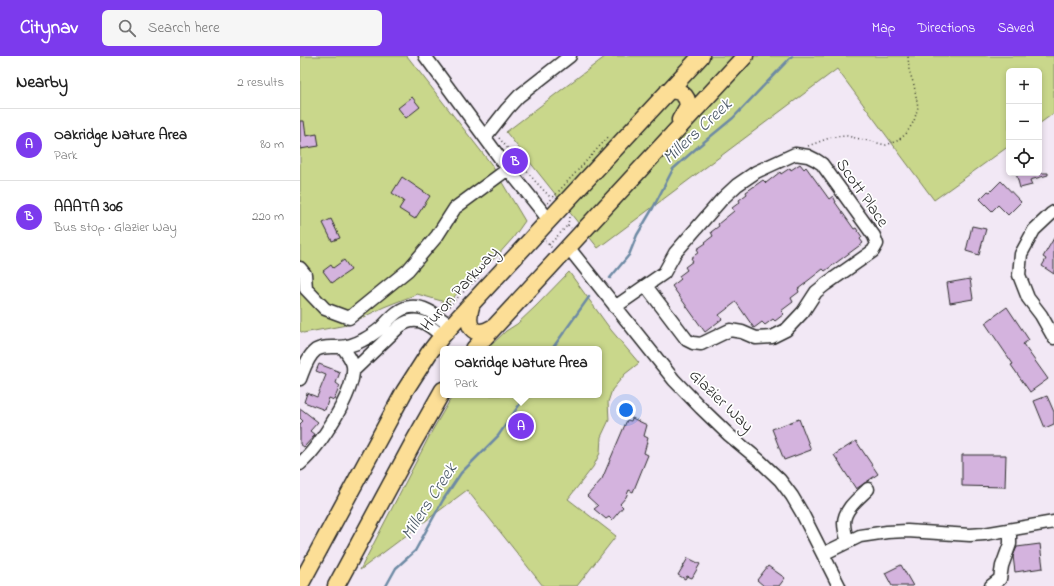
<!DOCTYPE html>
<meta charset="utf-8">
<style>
body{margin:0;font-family:"Indie Flower",sans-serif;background:#f6f6f6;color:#222}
.controls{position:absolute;right:12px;top:12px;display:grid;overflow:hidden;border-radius:6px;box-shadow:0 2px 6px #0003}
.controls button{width:36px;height:36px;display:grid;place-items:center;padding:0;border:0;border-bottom:1px solid #e0e0e0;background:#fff;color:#222;font:20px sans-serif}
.you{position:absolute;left:326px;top:354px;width:14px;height:14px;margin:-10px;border:3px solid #fff;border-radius:50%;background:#1a73e8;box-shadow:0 0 0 6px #1a73e833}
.badge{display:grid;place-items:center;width:26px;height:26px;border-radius:50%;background:#7c3aed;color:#fff;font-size:13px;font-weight:700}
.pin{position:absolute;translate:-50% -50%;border:2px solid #fff;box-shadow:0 1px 4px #0006}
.popup{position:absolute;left:140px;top:290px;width:162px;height:52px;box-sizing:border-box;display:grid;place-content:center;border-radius:6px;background:#fff;filter:drop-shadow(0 1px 3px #0005);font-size:13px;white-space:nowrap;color:#767676}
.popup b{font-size:15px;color:#222}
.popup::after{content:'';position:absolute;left:50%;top:100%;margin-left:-8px;border:8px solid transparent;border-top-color:#fff}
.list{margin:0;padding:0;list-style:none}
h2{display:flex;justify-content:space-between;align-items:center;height:52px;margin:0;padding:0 16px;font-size:17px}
h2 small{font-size:13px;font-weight:400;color:#767676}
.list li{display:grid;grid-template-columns:26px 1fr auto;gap:12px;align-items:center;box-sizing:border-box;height:72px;padding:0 16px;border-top:1px solid #e0e0e0}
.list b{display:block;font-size:15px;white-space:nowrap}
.list p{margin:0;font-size:13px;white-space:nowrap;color:#767676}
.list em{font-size:13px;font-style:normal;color:#767676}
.icon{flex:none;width:22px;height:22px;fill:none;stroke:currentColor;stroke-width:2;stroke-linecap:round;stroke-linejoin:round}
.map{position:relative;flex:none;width:754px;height:530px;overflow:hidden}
header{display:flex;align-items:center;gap:24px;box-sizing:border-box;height:56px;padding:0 20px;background:#7c3aed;color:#fff}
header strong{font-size:19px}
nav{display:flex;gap:22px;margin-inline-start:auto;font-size:14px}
.search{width:280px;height:36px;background:#f6f6f6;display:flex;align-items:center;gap:10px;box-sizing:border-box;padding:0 14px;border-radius:6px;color:#767676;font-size:15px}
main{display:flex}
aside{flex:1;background:#fff}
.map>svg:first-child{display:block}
</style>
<header>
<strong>Citynav</strong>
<div class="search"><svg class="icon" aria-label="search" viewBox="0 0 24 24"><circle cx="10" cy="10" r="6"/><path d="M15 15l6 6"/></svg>Search here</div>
<nav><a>Map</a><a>Directions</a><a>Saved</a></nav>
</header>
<main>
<aside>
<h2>Nearby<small>2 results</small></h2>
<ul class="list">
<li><span class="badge">A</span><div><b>Oakridge Nature Area</b><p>Park</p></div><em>80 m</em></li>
<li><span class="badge">B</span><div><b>AAATA 306</b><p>Bus stop · Glazier Way</p></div><em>220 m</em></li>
</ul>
</aside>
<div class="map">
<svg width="754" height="530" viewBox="0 0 754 530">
<rect width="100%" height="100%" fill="#f2e8f5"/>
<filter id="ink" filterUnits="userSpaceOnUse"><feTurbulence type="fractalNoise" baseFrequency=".025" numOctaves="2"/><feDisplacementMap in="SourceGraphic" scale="8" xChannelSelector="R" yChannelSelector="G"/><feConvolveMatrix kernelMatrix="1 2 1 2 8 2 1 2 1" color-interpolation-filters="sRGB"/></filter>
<g filter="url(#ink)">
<path fill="#c9d78b" stroke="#7a815b" d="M0 0H107L191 108 225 165 213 182 197 200 175 219 149 246H145L117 238 84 251 47 269 3 277 0 275Z
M306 0H754V57L739 68V15H709V90L634 144 537 13 298 192 206 76Z
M269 216 311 274 339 307 325 318 312 334 308 346 309 364 301 381 300 397 293 411 268 443 316 480 277 530H243L167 434 60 514 132 375 153 339H299V293H187L206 275 217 268 236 250Z"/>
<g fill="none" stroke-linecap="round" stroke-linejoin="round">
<path stroke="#6d8aa4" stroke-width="2.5" d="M310 222 329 199 337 179 353 152 373 113 399 90 433 62 492 0
M252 293 289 241
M86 530 96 512 115 495 143 444 161 417 198 380 226 339"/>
</g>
<path fill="#d4b3de" stroke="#2b2b2b" d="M112 41 120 51 106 62 98 52Z
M0 65H4L6 80 17 78 19 90 0 93Z
M500 108 504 113 506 111 529 143 533 140 536 146H535L554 173 556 172 562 181 560 183 563 187 525 215 523 213 505 227H506L498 233 499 236 491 242 493 246 481 255 484 258 475 265 473 263 465 269 462 266 454 272 436 246 419 259 422 263 405 276 372 230 381 223 379 220 387 214 385 211 393 205 391 202 399 196 397 193 406 187 405 186 413 180 411 176 419 170 418 168 434 155 432 152 440 146 439 144 447 138 446 136 463 124 466 127 480 116 481 118 490 112 491 114Z
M716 117H748V119L730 124 732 129 720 132Z
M102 121 130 140 115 163 99 153 104 145 92 137Z
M701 125 721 146 708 159 698 149 692 155 680 143 688 135 690 136Z
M31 163 40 182 32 185 23 167Z
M672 170 686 173 679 199 666 195Z
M754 182V218L742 210 746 203 743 201Z
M44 204 51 214 32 227 23 215 31 209 33 212Z
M670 223 673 243 650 247 647 227Z
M707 251 729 284 723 288 748 323 730 336 711 309 713 308 685 267Z
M19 308 40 316 36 327 40 330 34 344 29 342 25 354 4 346 7 337 17 341 26 319 16 315Z
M747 340 754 356V368L745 372 734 345Z
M0 352 18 366 10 375 15 379 4 391 0 388V368L3 365 0 362Z
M332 362 347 369 344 380 348 382 344 397 348 399 333 436 329 434 326 441 320 448 323 451 312 464 309 461 306 463 294 453 298 450 287 440 302 423 327 364 331 365Z
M499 363 511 394 484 404 472 373Z
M556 385 578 418 556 433 534 399Z
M662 399H706L705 431 662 430Z
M740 488 743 512 715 516 713 500 717 491Z
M388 502 400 508 392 522 387 520 385 523 378 519Z
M601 509 613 530H592L585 517Z
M468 510 485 522 479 530H464L457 524Z"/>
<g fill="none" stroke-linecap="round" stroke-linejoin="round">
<g stroke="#2b2b2b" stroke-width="15">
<path id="minor" d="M125 0 208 113 249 164
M185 81 207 53 219 40 270 0
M754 156 751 158 734 174 721 198 719 219 728 242 741 259 754 282
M268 191 374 324 401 352 429 379 459 404 480 424 492 440 502 457 539 530
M0 212 5 218 6 233 25 253 49 262 108 214 137 180 155 152 208 113
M315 251 364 217 375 197 422 143 437 129 456 116 495 98 508 100 516 104 522 108 574 180 577 188 573 195 526 228 516 236 503 256 486 274 472 281 456 282 442 276 430 274 401 288 393 287 387 284 346 230
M53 315 100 270C117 258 128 268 142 280
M0 323C4 313 7 301 16 294 23 290 30 291 37 291 46 291 56 288 63 284 69 281 76 276 81 272 89 264 98 252 110 251 126 249 139 262 151 270
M0 408C19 391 56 336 53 310 52 303 46 297 43 291
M548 486C546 480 544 473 544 467 544 453 559 442 568 433
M523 498 560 480 587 476 607 475 670 479 684 478 754 466
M691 530 700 523 702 510 710 488V474"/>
</g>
<g stroke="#2b2b2b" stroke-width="19">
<path id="major" d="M368 35C379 33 388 39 388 50L380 64
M172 247C169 256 165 275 180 276 184 276 189 274 192 272
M174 293 445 0
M0 529 104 336 129 297 142 280 162 258 401 0
M36 530 113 387 143 334"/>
</g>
<path stroke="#2b2b2b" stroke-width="1.5" stroke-dasharray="1 3" stroke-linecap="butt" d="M199 82 235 125 250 141
M508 90 532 81 547 80 586 89 597 85 606 78 614 65 618 51 614 29 609 14 608 0
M248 147 310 79
M269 161 268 169 271 172
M245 185 252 192
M249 189 268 169
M146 253 179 221"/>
<use href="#minor" stroke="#fff" stroke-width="12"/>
<use href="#major" stroke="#fcde96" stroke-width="16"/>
</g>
</g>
<g text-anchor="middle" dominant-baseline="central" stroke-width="3.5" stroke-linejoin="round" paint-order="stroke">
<g font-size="17" fill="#2b2b2b" stroke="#fff">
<text transform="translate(562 137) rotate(55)">Scott Place</text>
<text transform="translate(160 233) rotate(-48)">Huron Parkway</text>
<text transform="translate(421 345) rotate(44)">Glazier Way</text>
</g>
<g font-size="18" font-style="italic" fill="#4c5a68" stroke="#fff">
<text transform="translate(398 76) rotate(-43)">Millers Creek</text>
<text transform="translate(130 446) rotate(-57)">Millers Creek</text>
</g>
</g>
</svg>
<div class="controls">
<button>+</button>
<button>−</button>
<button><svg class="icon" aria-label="locate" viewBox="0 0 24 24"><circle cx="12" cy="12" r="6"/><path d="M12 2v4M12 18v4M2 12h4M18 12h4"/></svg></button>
</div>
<div class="you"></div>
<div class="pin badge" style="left:221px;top:370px">A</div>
<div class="popup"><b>Oakridge Nature Area</b>Park</div>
<div class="pin badge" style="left:215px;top:105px">B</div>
</div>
</main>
